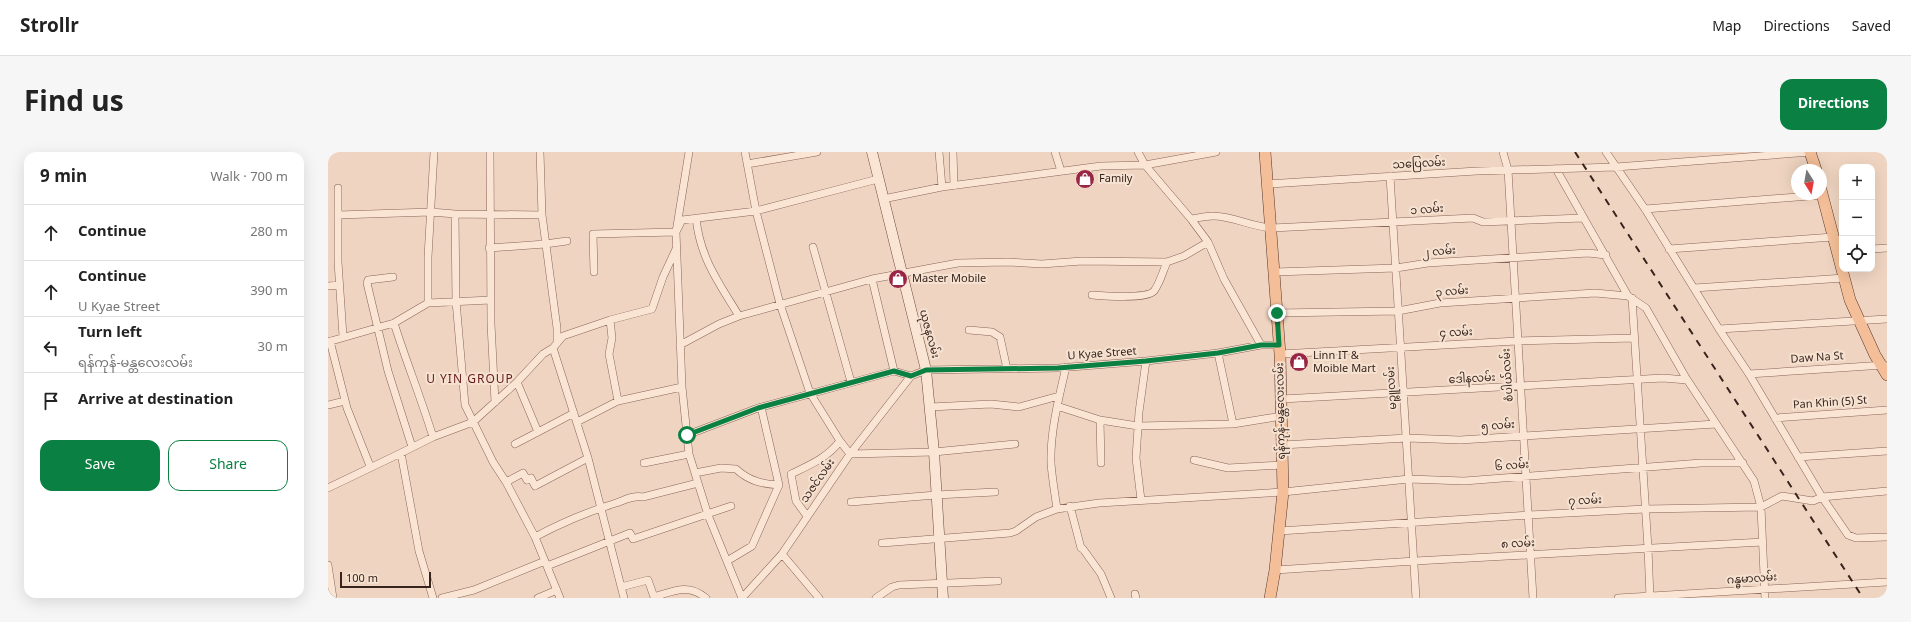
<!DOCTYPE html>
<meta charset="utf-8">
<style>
body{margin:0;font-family:Georgia,"Noto Sans Myanmar",serif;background:#f6f6f6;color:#222}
.controls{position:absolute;right:12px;top:12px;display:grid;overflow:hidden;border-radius:8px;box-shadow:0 4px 16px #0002}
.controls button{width:36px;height:36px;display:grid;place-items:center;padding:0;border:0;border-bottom:1px solid #e0e0e0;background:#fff;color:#222;font:20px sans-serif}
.compass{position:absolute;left:1463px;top:12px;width:36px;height:36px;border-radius:50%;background:#fff;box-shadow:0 4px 16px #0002;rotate:169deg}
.scale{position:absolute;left:12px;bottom:10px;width:91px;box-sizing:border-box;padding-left:4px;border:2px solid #39231d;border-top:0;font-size:11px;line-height:14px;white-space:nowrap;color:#39231d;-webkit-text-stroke:3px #f6e2d1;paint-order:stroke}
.stop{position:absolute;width:12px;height:12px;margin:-9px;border:3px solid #0b8043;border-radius:50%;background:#fff}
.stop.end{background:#0b8043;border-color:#fff;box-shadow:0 1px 4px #0008}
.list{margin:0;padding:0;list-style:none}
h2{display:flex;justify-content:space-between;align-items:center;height:52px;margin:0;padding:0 16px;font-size:17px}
h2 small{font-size:13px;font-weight:400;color:#767676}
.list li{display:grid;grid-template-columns:26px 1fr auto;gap:12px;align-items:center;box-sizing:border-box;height:56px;padding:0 16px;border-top:1px solid #e0e0e0}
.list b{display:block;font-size:15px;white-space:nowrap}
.list p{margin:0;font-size:13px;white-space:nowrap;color:#767676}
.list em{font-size:13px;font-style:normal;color:#767676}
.actions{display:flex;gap:8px;padding:12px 16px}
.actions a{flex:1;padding:9px 0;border:1px solid #0b8043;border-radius:12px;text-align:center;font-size:14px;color:#0b8043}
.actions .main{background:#0b8043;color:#fff}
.icon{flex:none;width:22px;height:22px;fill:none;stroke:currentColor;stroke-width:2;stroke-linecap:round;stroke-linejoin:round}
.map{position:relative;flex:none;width:1559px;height:446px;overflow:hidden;border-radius:12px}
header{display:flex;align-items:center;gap:24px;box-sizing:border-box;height:56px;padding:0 20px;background:#fff;border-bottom:1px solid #e0e0e0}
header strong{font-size:19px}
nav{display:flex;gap:22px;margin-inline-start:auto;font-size:14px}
.intro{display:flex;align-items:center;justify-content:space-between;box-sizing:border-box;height:96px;padding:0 24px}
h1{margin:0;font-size:28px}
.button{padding:10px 18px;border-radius:12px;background:#0b8043;color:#fff;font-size:14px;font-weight:700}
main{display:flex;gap:24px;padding:0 24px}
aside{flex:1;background:#fff;border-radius:12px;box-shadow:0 4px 16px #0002}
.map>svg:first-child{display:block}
</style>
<header>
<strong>Strollr</strong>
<nav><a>Map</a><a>Directions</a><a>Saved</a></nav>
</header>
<div class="intro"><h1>Find us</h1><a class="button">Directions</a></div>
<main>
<aside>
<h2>9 min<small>Walk · 700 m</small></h2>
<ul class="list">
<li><svg class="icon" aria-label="ahead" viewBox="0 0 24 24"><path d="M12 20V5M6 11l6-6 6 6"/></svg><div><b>Continue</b></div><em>280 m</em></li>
<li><svg class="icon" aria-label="ahead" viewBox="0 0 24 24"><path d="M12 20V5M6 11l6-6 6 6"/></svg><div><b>Continue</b><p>U Kyae Street</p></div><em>390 m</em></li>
<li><svg class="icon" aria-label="left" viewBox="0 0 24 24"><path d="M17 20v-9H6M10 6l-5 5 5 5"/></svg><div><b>Turn left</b><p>ရန်ကုန်-မန္တလေးလမ်း</p></div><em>30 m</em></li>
<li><svg class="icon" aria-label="arrive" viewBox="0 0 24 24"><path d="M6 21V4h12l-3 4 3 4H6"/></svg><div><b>Arrive at destination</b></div></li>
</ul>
<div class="actions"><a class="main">Save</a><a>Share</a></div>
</aside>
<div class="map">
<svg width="1559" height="446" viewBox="0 0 1559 446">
<rect width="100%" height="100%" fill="#efd5c1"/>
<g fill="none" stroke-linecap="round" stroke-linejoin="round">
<g stroke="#896558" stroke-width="8">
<path id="street" d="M162 0 163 172 167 250
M212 0 214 63 229 176V191
M361 0 348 80 354 235 359 283 361 302 380 363 414 446
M417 0 428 59 452 152 482 241 512 289C499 306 482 313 463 322L468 349 479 364
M611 0 614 35
M625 0 626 34
M727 0 733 19
M810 0 817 13 863 67 880 90 896 127 933 193
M1175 0 1180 18 1205 446
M1278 0 1317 57 1391 177 1421 222 1494 345 1520 383 1528 386 1559 385
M419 12 489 0
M1228 17 1300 144 1318 156 1358 226 1426 329 1433 355 1437 446
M1062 24 1088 446
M940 32 1149 19 1288 15 1483 0
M10 36V110L15 184
M555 47 614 35 773 14 817 13 888 0
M1317 57 1494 43
M127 62 128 149 137 253 165 310 178 330 207 385 232 446
M10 63 103 60 127 62 214 63
M368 66C372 106 391 131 411 164
M863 67C870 66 878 64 885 64 905 64 924 75 944 76L1145 66 1155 70 1255 66
M485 95 523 230
M161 96 217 92 239 89
M1341 97 1505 85
M1544 97 1559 96
M266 120 265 82 348 80 354 68 428 59 550 27
M947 120 1068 116 1100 111 1260 101 1278 103
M65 125 40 128 39 131 60 219 84 295
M544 127 566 219
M0 134 12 133
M1366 136 1516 126
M764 143C776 144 819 147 826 139 832 131 835 119 839 110
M1304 146 1320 396 1322 446
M100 151V105L106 0
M949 161 1070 159 1112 151 1267 141 1300 144
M282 168 284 186 281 202 290 249
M66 171C78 209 93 246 105 285
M1391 177 1559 167
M641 178 664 180 672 185 679 217
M2 189 19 256 42 314
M0 190 66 171 100 151 163 148
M352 193 391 172 411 164 544 127 630 111 680 110 714 112 754 109 839 110 856 104 880 90
M225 196 260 306 296 446
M890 201 905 272
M952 202 1189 189 1306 186
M1421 222 1556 213
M954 247 1335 226 1359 228
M0 253 17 249
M729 254 772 268 810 274 905 272 954 264
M602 255 663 252 691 255 731 244
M1447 266 1559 258
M772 268 773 311
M249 270 290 249 354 235
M210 280 246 261
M359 283 430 256 566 219 583 224 598 218 730 216 818 209 890 201 933 193H951
M512 289 522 302 606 300 687 292
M187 292 210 280 189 230
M954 293 1079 286 1132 288 1388 272
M1470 305 1559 299
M866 308 900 316 954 313
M316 311 361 302
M367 321 393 316 408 317C421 329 434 332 451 333
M178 330 195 321 199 328 203 326 207 334 260 306
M0 336 73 301
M813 348 808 306 811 260 818 209
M523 350 608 343 667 340
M742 354 753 396 755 397 773 422 783 446
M729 357C727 342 724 326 723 311 722 280 731 245 738 215
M951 379 1201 363 1317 357 1433 355 1454 344 1485 349 1494 345 1559 339
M207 385C233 371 259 360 288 351 297 348 305 343 315 345L370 331
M554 391 682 381 688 379 708 365 729 357 771 351 955 340 1081 327 1136 329 1373 311H1415
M454 402 491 446
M399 409 424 394 451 333 433 255
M0 413 5 446
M219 414 302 381 305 387 403 354
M947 418 1087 409 1435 390
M293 435 320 428 326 445C346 439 360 431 378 446
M807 442 808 446
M105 446 91 399 73 301 105 285 145 270 189 230 215 202 225 196 235 184 282 168 324 157 335 125 348 97
M114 446 146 438 217 409
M210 446 229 438
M414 446 454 402 522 302 583 224
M548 446 564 435 571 433 670 429
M1290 446 1559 430"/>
</g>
<g stroke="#6b473b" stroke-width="11">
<path id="secondary" d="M544 0 598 218 606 300 615 446"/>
</g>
<g stroke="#57352d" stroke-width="12">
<path id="primary" d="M937 0 952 202 955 340 947 418 942 446
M1482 0 1488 18
M1493 38 1522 148 1547 203 1559 223"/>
</g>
<use href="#street" stroke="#fae5d5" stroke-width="7"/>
<use href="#secondary" stroke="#fae5d5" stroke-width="10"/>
<use href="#primary" stroke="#f4bf98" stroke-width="11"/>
<path stroke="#39231d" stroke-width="2" stroke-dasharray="7 7" stroke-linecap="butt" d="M1247 0 1535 446"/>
</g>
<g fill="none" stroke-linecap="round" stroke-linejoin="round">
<path stroke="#0b8043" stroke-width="5" d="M359 283 430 256 566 219 583 224 598 218 730 216 818 209 890 201 933 193H951L949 161"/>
</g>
<defs>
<g id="shop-disc" transform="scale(1)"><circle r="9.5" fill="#9a2646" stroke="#f6e2d1"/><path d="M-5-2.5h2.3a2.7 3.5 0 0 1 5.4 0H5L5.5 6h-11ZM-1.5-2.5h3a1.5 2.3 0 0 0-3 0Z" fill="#fff"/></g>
</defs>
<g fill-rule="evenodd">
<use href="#shop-disc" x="757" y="27"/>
<use href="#shop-disc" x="570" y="127"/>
<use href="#shop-disc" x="971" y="210"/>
</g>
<g text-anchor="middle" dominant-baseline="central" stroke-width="4" stroke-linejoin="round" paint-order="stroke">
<g font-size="11" fill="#39231d" stroke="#f6e2d1">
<text transform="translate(1091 12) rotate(-3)">သပြေလမ်း</text>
<text transform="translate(1099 58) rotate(-4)">၁ လမ်း</text>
<text transform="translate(1111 100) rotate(-5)">၂ လမ်း</text>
<text transform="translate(1124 140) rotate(-5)">၃ လမ်း</text>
<text transform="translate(1128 181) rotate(-3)">၄ လမ်း</text>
<text transform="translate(601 182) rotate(75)">ယုဇနလမ်း</text>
<text transform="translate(774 202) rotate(-4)">U Kyae Street</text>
<text transform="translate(1489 206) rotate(-4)">Daw Na St</text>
<text transform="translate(1180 223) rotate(-94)">စံပါယ်လမ်း</text>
<text transform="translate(1144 227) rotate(-3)">ဒေါနလမ်း</text>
<text transform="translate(1064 236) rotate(-93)">မဉ္ဇူလမ်း</text>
<text transform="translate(1502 251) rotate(-4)">Pan Khin (5) St</text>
<text transform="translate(953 259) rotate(-91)">ရန်ကုန်-မန္တလေးလမ်း</text>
<text transform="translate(1170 274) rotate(-4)">၅ လမ်း</text>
<text transform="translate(1184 314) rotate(-5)">၆ လမ်း</text>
<text transform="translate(490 329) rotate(-55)">သဇင်လမ်း</text>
<text transform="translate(1257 349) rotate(-3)">၇ လမ်း</text>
<text transform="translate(1190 392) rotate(-3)">၈ လမ်း</text>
<text transform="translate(1424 427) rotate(-4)">ဂန္ဓမာလမ်း</text>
</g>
<g font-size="11" fill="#39231d" stroke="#f6e2d1" text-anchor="start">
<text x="771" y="27">Family</text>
<text x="584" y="127">Master Mobile</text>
<text x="985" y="204">Linn IT &amp;<tspan x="985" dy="13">Moible Mart</tspan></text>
</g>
<g font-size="12" letter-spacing="1" fill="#671b1f" stroke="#f6e2d1">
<text x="142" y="228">U YIN GROUP</text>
</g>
</g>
</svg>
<div class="controls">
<button>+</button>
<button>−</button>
<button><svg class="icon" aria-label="locate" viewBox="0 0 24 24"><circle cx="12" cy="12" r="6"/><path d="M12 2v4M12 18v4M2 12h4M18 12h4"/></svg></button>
</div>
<svg class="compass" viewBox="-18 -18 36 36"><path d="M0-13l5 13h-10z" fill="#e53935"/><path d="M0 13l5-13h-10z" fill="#767676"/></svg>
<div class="scale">100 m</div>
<div class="stop" style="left:359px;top:283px"></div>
<div class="stop end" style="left:949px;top:161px"></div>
</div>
</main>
